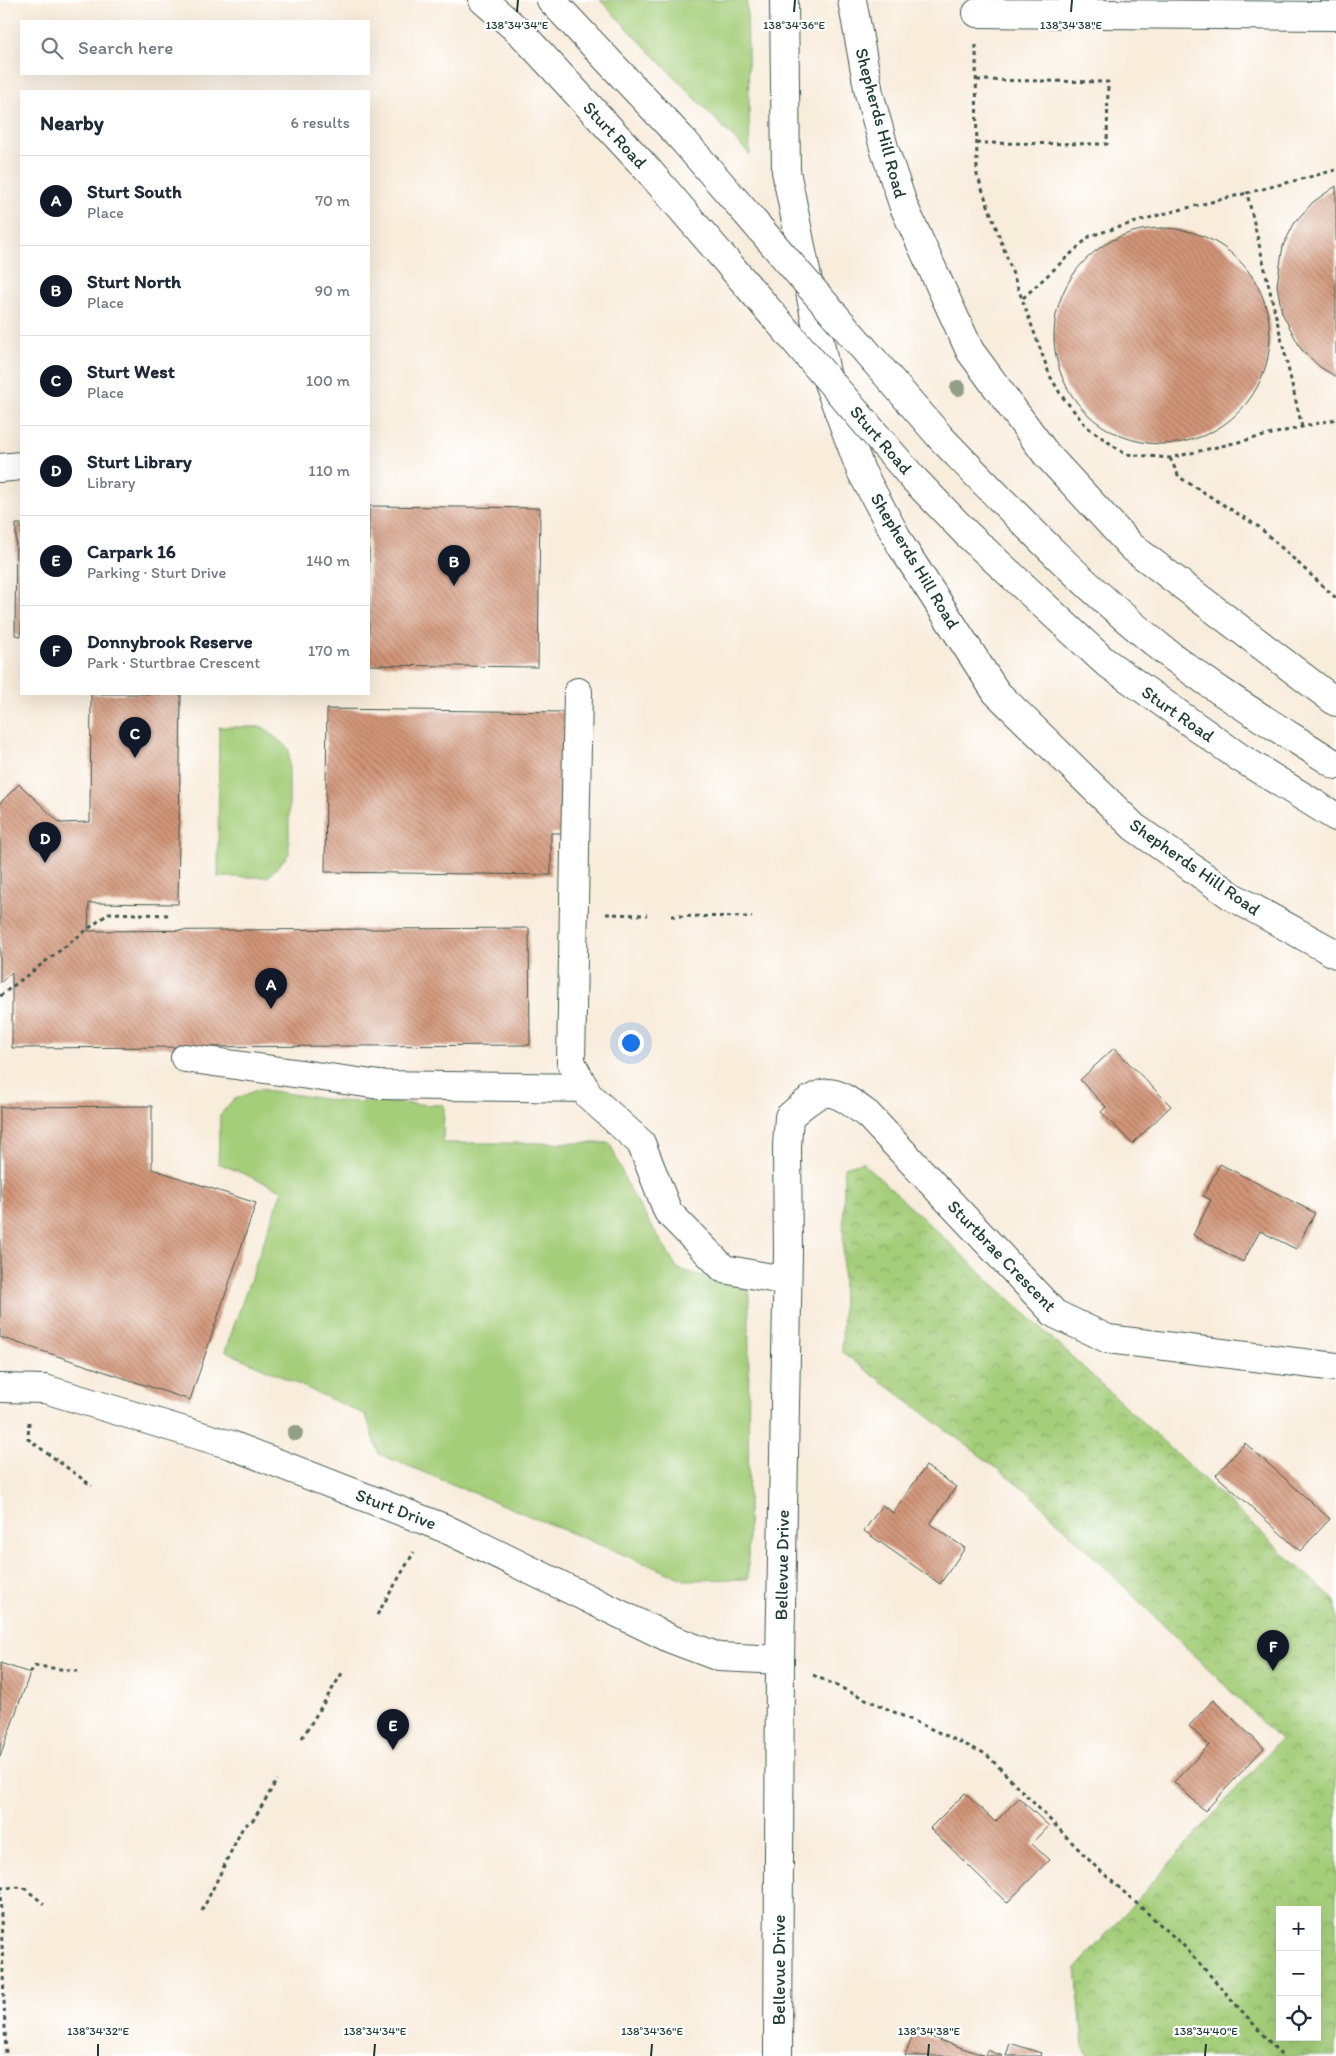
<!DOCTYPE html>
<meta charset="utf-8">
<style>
body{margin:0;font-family:Itim,sans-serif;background:#f2f2f3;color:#1f2937}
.controls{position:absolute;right:15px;bottom:15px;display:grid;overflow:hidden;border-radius:0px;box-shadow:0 5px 20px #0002}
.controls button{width:45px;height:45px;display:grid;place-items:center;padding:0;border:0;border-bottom:1px solid #e0e1e3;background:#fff;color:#1f2937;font:25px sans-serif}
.you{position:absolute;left:630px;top:1042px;width:18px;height:18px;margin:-12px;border:4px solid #fff;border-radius:50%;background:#1a73e8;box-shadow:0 0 0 8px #1a73e833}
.badge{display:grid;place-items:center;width:32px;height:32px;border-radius:50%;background:#111827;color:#fff;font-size:16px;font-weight:700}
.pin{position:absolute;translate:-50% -41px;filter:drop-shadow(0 1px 2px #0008)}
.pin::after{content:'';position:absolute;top:26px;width:18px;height:15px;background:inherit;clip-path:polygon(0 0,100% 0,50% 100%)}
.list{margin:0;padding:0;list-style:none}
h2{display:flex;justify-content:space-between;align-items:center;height:65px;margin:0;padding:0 20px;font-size:21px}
h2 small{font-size:16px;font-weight:400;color:#747a83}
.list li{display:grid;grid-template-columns:32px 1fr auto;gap:15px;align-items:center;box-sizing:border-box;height:90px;padding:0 20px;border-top:1px solid #e0e1e3}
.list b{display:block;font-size:19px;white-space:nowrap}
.list p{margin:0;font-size:16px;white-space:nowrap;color:#747a83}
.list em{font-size:16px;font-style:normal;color:#747a83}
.icon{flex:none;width:28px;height:28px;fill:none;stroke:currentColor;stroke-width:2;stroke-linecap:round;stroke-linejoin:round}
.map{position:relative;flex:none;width:1336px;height:2056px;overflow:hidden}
.search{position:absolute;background:#fff;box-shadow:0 5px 20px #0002;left:20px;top:20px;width:350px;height:55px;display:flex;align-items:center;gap:12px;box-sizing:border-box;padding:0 18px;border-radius:0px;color:#747a83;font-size:19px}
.panel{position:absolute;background:#fff;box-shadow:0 5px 20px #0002;left:20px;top:90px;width:350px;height:605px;border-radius:0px}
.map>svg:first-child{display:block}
</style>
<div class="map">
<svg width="1336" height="2056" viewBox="0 0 1336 2056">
<defs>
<pattern id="park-crowns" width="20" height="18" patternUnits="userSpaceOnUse" patternTransform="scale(1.25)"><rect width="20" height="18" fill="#a5ce7a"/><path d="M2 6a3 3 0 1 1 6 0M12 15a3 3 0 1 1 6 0" fill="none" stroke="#86a865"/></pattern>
<pattern id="building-back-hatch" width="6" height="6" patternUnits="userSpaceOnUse" patternTransform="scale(1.25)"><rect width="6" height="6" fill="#d29578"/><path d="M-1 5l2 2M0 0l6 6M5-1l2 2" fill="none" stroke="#aa7b63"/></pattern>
</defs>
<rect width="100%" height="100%" fill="#fff"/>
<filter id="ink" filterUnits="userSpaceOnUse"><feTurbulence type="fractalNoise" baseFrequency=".02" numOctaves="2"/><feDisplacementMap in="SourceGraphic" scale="10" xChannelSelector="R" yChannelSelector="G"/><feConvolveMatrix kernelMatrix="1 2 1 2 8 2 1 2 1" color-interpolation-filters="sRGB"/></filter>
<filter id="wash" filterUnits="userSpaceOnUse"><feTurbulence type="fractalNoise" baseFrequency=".0096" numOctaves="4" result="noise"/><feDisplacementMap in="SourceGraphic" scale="20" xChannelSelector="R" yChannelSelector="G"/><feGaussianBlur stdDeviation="1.12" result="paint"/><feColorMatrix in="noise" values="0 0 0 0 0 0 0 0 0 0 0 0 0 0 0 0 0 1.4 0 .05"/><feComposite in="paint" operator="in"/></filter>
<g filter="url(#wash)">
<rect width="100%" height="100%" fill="#f8ecdb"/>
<path fill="#a5ce7a" stroke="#628657" d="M600 0H747L750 155Z
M219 727H263L289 749V854L268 877H218Z
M259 1089 337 1101 444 1105 443 1143H610L629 1189 678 1269 749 1289 748 1579 685 1580 379 1454 366 1415 225 1351 282 1190 218 1163 220 1115 233 1100Z"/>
<path fill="url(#park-crowns)" stroke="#628657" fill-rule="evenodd" d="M862 1162 1336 1602V2056H1088L1083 2046 1076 1968 1280 1740 1026 1490 842 1352 844 1167ZM1280 1910H1317V2037H1280Z"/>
<g id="blocks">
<path fill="url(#building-back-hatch)" d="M1336 186V377L1320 367 1301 349 1282 313 1277 285 1283 246 1295 222 1313 202Z
M1054 336a108 108 0 1 1 216 0a108 108 0 1 1-216 0Z
M369 506 540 508 538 667 369 665Z
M16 524H21V636L15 635Z
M91 694H181L178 904 89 903 88 931 529 928 530 1045 12 1048V972L0 983V803L19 784 60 823 90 822Z
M327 709 566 712 565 833H551V875L325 872Z
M1114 1048 1171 1106 1132 1144 1101 1112 1106 1107 1080 1080Z
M152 1106V1169L256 1203 190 1400 0 1337V1107Z
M1220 1164 1315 1213 1296 1249 1260 1231 1243 1262 1193 1235 1211 1200 1203 1196Z
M1245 1443 1330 1519 1300 1551 1216 1475Z
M926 1466 956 1487 930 1524 965 1548 940 1584 864 1531 882 1505 893 1513Z
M0 1663 30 1673 0 1757Z
M1213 1700 1264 1748 1205 1811 1174 1782 1209 1745 1189 1726Z
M965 1793 995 1822 1019 1798 1049 1826 1032 1844 1049 1860 1007 1903 930 1828Z
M914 2031 985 2056 987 2050 1003 2056H905Z
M1010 2043 1041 2053 1040 2056H1006Z"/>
</g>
</g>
<g filter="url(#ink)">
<use href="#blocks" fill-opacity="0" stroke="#40574d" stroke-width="1"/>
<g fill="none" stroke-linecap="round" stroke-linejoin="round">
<g stroke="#40574d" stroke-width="30">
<path id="minor" d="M977 13 1336 16
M0 468 21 466
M578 692 571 1062 588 1095 641 1143 668 1212 724 1269 787 1281
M185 1058 380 1085 585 1088
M0 1388 45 1389 231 1445 444 1528 671 1639 719 1657 780 1660
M778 2056 780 1660 788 1253 787 1146 789 1117C825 1085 830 1086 868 1115L1055 1314 1108 1339 1336 1367"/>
</g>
<g stroke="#40574d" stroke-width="30">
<path id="major" d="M483 0 523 35 648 170
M551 0 683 140
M784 0 786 171 828 383 861 471 902 547 996 692 1134 827 1233 897 1336 954
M852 0 869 93 885 151 904 207 970 351 1046 454 1132 547 1336 702
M942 439C1012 511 1081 584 1160 647 1215 691 1277 727 1336 765
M912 477 967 534 1104 661 1239 757 1336 817"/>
</g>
<path stroke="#40574d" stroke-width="3" stroke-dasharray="4 4" stroke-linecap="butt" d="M976 45 977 175 1050 376 1061 395 1087 427 1125 454 1170 458 1336 419
M976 143 1107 144 1108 82 977 80
M1023 298 1090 236 1159 215 1247 193
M1302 427 1247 193 1336 170
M1170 458 1179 477 1259 527 1336 598
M606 914 647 915
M671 916 752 917
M0 996 109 913 170 915
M29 1422 28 1439 92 1486
M377 1615 414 1552
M30 1673 35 1666 78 1671
M813 1675 986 1754 1095 1866 1183 1945 1282 2056
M302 1738 344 1670
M0 1888 23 1887 44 1904
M0 1889 6 2056
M202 1911 243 1827 254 1819 277 1780"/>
<use href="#minor" stroke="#fff" stroke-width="28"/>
<use href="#major" stroke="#fff" stroke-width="28"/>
<g stroke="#40574d" stroke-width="30" stroke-linecap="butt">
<path id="major-bridge" d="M683 140 942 439
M648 170 912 477"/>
</g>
<use href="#major-bridge" stroke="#fff" stroke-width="28"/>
</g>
<g fill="#93a089">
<circle cx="958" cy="388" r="8"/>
<circle cx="295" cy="1433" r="8"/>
</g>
</g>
<path fill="none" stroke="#1f3d34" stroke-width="2" d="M517 12 518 0M794 12 795 0M1071 12 1072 0M98 2056V2044M374 2056 375 2044M651 2056 652 2044M928 2056 929 2044M1205 2056 1206 2044"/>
<g text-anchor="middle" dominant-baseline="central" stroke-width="4.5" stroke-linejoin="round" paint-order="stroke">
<g font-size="18" fill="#1f3d34" stroke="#fff">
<text transform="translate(881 123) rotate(75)">Shepherds Hill Road</text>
<text transform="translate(615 135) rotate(47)">Sturt Road</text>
<text transform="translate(881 440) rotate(49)">Sturt Road</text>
<text transform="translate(915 561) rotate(59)">Shepherds Hill Road</text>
<text transform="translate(1178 714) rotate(35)">Sturt Road</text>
<text transform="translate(1195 867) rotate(35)">Shepherds Hill Road</text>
<text transform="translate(1002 1256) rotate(46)">Sturtbrae Crescent</text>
<text transform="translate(396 1509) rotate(21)">Sturt Drive</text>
<text transform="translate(782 1565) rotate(-89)">Bellevue Drive</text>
<text transform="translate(779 1970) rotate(-90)">Bellevue Drive</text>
</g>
</g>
<g font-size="12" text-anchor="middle" fill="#1f3d34" stroke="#fff" stroke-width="4.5" stroke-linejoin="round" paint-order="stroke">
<text x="517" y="29">138°34'34"E</text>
<text x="794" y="29">138°34'36"E</text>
<text x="1071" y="29">138°34'38"E</text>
<text x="98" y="2035">138°34'32"E</text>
<text x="375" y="2035">138°34'34"E</text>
<text x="652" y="2035">138°34'36"E</text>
<text x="929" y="2035">138°34'38"E</text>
<text x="1206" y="2035">138°34'40"E</text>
</g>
</svg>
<div class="controls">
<button>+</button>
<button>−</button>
<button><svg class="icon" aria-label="locate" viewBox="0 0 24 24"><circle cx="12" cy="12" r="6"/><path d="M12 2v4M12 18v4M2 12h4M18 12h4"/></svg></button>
</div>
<div class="you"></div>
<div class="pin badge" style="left:271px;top:1009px">A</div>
<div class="pin badge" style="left:454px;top:586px">B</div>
<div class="pin badge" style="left:135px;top:758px">C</div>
<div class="pin badge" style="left:45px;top:863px">D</div>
<div class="pin badge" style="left:393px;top:1750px">E</div>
<div class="pin badge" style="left:1273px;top:1671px">F</div>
<div class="search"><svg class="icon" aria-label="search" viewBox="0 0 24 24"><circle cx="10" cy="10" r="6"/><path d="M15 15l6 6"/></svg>Search here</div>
<section class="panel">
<h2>Nearby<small>6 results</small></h2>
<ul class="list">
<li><span class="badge">A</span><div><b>Sturt South</b><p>Place</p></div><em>70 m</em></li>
<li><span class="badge">B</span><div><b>Sturt North</b><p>Place</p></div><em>90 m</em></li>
<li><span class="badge">C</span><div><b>Sturt West</b><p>Place</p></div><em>100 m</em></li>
<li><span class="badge">D</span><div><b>Sturt Library</b><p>Library</p></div><em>110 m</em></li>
<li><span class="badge">E</span><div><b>Carpark 16</b><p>Parking · Sturt Drive</p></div><em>140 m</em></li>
<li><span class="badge">F</span><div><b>Donnybrook Reserve</b><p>Park · Sturtbrae Crescent</p></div><em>170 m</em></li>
</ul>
</section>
</div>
